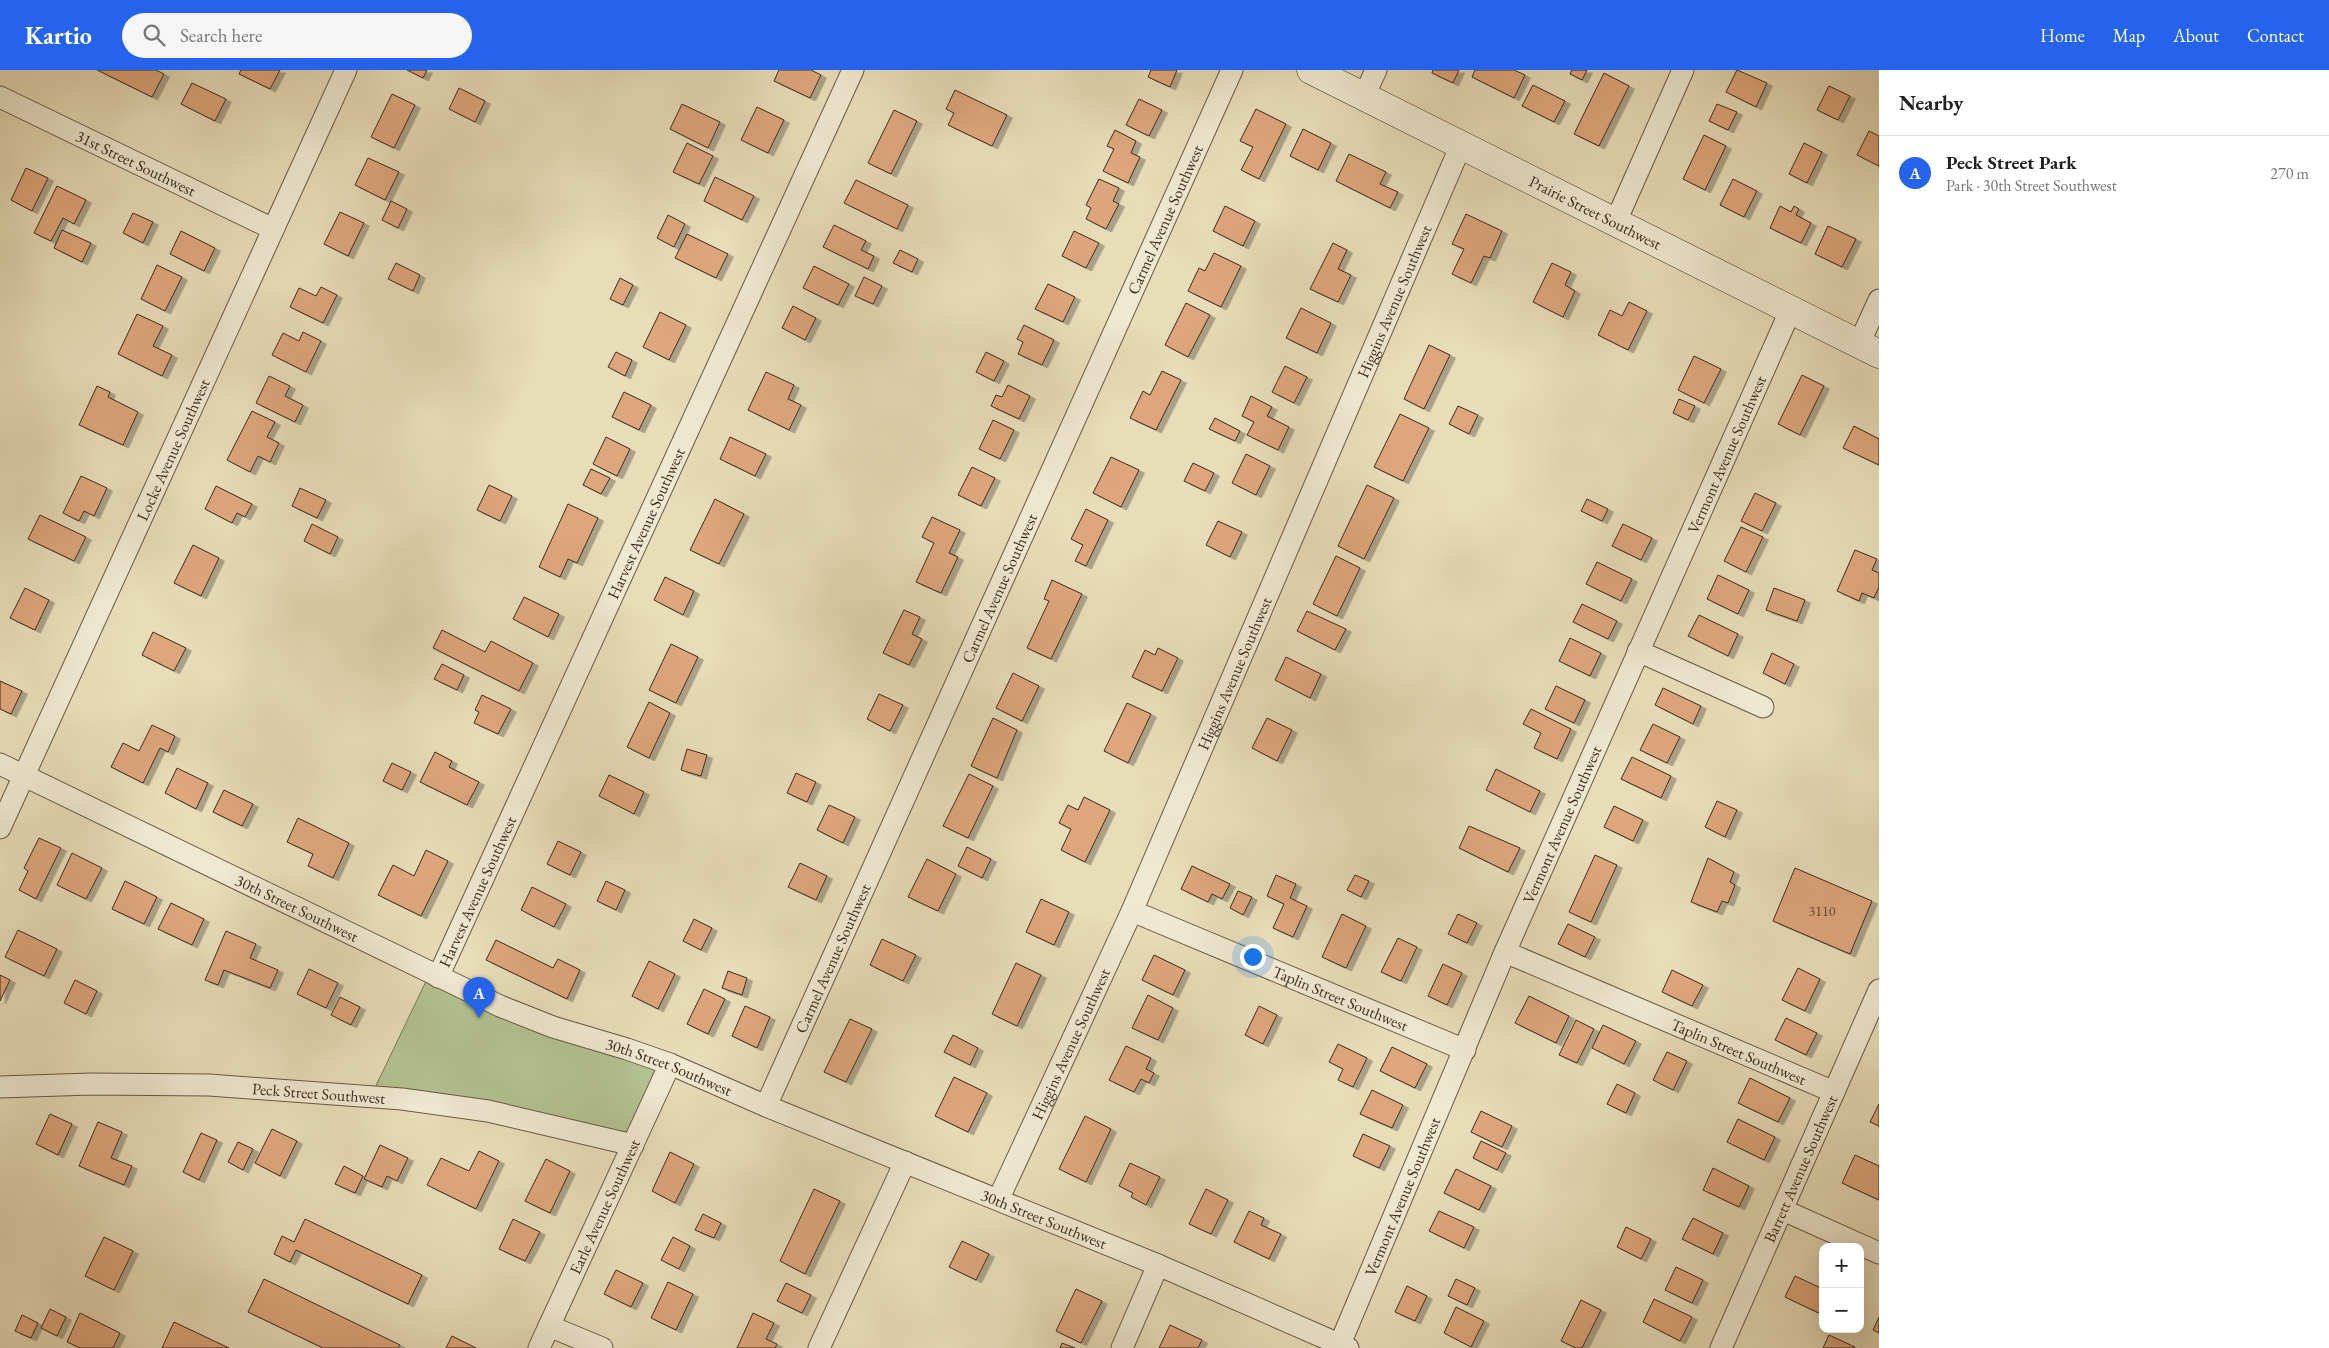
<!DOCTYPE html>
<meta charset="utf-8">
<style>
body{margin:0;font-family:"EB Garamond",serif;background:#f6f6f6;color:#222}
.controls{position:absolute;right:15px;bottom:15px;display:grid;overflow:hidden;border-radius:10px;box-shadow:0 5px 20px #0002}
.controls button{width:45px;height:45px;display:grid;place-items:center;padding:0;border:0;border-bottom:1px solid #e0e0e0;background:#fff;color:#222;font:25px sans-serif}
.you{position:absolute;left:1252px;top:886px;width:18px;height:18px;margin:-12px;border:4px solid #fff;border-radius:50%;background:#1a73e8;box-shadow:0 0 0 8px #1a73e833}
.badge{display:grid;place-items:center;width:32px;height:32px;border-radius:50%;background:#2563eb;color:#fff;font-size:16px;font-weight:700}
.pin{position:absolute;translate:-50% -41px;filter:drop-shadow(0 1px 2px #0008)}
.pin::after{content:'';position:absolute;top:26px;width:18px;height:15px;background:inherit;clip-path:polygon(0 0,100% 0,50% 100%)}
.list{margin:0;padding:0;list-style:none}
h2{display:flex;justify-content:space-between;align-items:center;height:65px;margin:0;padding:0 20px;font-size:21px}
h2 small{font-size:16px;font-weight:400;color:#767676}
.list li{display:grid;grid-template-columns:32px 1fr auto;gap:15px;align-items:center;box-sizing:border-box;height:75px;padding:0 20px;border-top:1px solid #e0e0e0}
.list b{display:block;font-size:19px;white-space:nowrap}
.list p{margin:0;font-size:16px;white-space:nowrap;color:#767676}
.list em{font-size:16px;font-style:normal;color:#767676}
.icon{flex:none;width:28px;height:28px;fill:none;stroke:currentColor;stroke-width:2;stroke-linecap:round;stroke-linejoin:round}
.map{position:relative;flex:none;width:1879px;height:1278px;overflow:hidden}
header{display:flex;align-items:center;gap:30px;box-sizing:border-box;height:70px;padding:0 25px;background:#2563eb;color:#fff}
header strong{font-size:24px}
nav{display:flex;gap:28px;margin-inline-start:auto;font-size:18px}
.search{width:350px;height:45px;background:#f6f6f6;display:flex;align-items:center;gap:12px;box-sizing:border-box;padding:0 18px;border-radius:28px;color:#767676;font-size:19px}
main{display:flex}
aside{flex:1;background:#fff}
.map>svg:first-child{display:block}
</style>
<header>
<strong>Kartio</strong>
<div class="search"><svg class="icon" aria-label="search" viewBox="0 0 24 24"><circle cx="10" cy="10" r="6"/><path d="M15 15l6 6"/></svg>Search here</div>
<nav><a>Home</a><a>Map</a><a>About</a><a>Contact</a></nav>
</header>
<main>
<div class="map">
<svg width="1879" height="1278" viewBox="0 0 1879 1278">
<defs>
<filter id="shadow"><feDropShadow dx="5.5" dy="3" stdDeviation="0" flood-color="#0004"/></filter>
</defs>
<rect width="100%" height="100%" fill="#e8ddb9"/>
<filter id="stains"><feTurbulence type="fractalNoise" baseFrequency=".004" numOctaves="4"/><feColorMatrix values="0 0 0 0 .2 0 0 0 0 .09 0 0 0 0 .02 0 0 0 .5 -.17"/></filter>
<radialGradient id="worn" r=".72"><stop offset=".6" stop-color="#630" stop-opacity="0"/><stop offset="1" stop-color="#630" stop-opacity=".3"/></radialGradient>
<path fill="#b3c291" stroke="#787657" d="M430 903 670 994 633 1075 371 1026Z"/>
<path fill="#dea67c" stroke="#3e2b1d" filter="url(#shadow)" d="M97 0H156L164 4 152 27Z
M241 0H280L270 19 239 4Z
M407 0H427L423 8Z
M779 0H811L821 5 810 28 774 11Z
M1151 0H1177L1170 17 1148 7Z
M1433 0H1459L1453 13 1432 3Z
M1475 0H1514L1525 5 1514 28 1472 7Z
M1572 0H1587L1582 10 1570 4Z
M1737 0 1767 13 1756 37 1726 22Z
M1604 3 1629 16 1599 76 1574 64Z
M192 13 226 29 215 51 181 34Z
M1533 15 1565 31 1554 52 1522 36Z
M1829 16 1850 26 1838 50 1817 40Z
M459 18 485 31 475 52 449 39Z
M955 20 1007 45 992 76 948 55 954 43 946 39Z
M392 24 415 35 394 78 371 67Z
M1139 29 1162 40 1149 66 1126 55Z
M682 34 720 52 708 78 670 59Z
M1717 34 1737 42 1728 60 1709 51Z
M757 37 784 50 768 83 741 70Z
M1256 39 1286 54 1259 109 1241 100 1253 77 1240 71Z
M894 40 917 51 891 104 868 93Z
M1303 59 1331 73 1318 100 1290 86Z
M1115 60 1136 71 1131 83 1140 87 1128 113 1103 101 1114 79 1107 76Z
M1869 61 1879 66V96L1857 85Z
M1704 65 1726 76 1705 120 1683 109Z
M687 73 713 86 699 114 673 102Z
M1804 73 1822 82 1807 113 1789 104Z
M1349 84 1386 102 1380 114 1398 122 1390 138 1336 111Z
M368 88 399 102 385 130 355 115Z
M26 98 48 108 32 141 11 130Z
M715 107 754 126 742 150 704 131Z
M1099 109 1119 118 1113 131 1119 134 1106 159 1086 149 1091 138 1086 135Z
M1733 109 1757 121 1744 147 1720 135Z
M856 110 908 135 897 159 844 133Z
M57 116 86 130 74 154 63 148 51 171 34 163Z
M391 131 407 139 398 158 382 150Z
M1225 136 1255 151 1243 176 1213 161Z
M1780 136 1791 142 1794 136 1799 139 1796 145 1811 153 1801 173 1770 158Z
M340 142 364 153 348 186 324 174Z
M133 143 153 152 143 173 123 163Z
M1466 144 1502 161 1490 188 1484 186 1471 213 1452 204 1464 179 1452 174Z
M668 145 685 154 674 177 657 168Z
M834 155 866 171 861 180 874 186 868 199 823 177Z
M1828 156 1856 169 1842 197 1815 184Z
M62 160 91 173 82 192 54 178Z
M181 161 215 178 204 201 170 184Z
M1074 161 1099 173 1086 198 1062 186Z
M687 164 728 184 716 208 675 188Z
M1333 173 1347 180 1338 199 1351 205 1338 232 1310 219Z
M900 180 918 189 912 202 893 193Z
M1214 183 1241 196 1221 237 1188 221 1199 198 1205 201Z
M396 193 420 205 413 221 388 209Z
M1552 193 1571 202 1565 215 1575 221 1563 247 1533 232Z
M157 195 182 207 165 241 141 229Z
M814 196 849 214 838 235 803 218Z
M864 207 882 216 873 234 855 226Z
M620 208 633 215 623 235 610 229Z
M1048 214 1075 227 1063 252 1035 239Z
M321 217 337 225 323 253 290 237 299 218 316 226Z
M1629 232 1647 241 1628 280 1598 265 1610 240 1622 246Z
M1186 233 1210 245 1188 287 1165 275Z
M793 236 816 248 805 270 782 258Z
M1301 238 1331 253 1317 283 1286 268Z
M660 242 686 255 669 290 643 277Z
M137 244 163 256 153 276 172 285 162 306 118 284Z
M1024 255 1054 270 1042 295 1018 284 1023 272 1017 269Z
M303 262 321 271 306 302 272 285 283 263 299 271Z
M1429 275 1450 285 1424 339 1404 329Z
M616 282 632 290 625 306 608 297Z
M986 282 1004 291 994 311 976 302Z
M1694 286 1721 299 1704 333 1678 320Z
M1285 296 1307 307 1294 333 1272 322Z
M1162 301 1181 310 1156 360 1130 348 1143 321 1150 325Z
M766 302 794 315 788 329 801 335 789 360 748 340Z
M1802 305 1824 316 1800 365 1778 354Z
M269 306 290 316 285 326 303 335 295 352 256 333Z
M1008 315 1030 326 1019 349 991 336 996 325 1002 327Z
M97 316 110 322 108 327 138 342 123 375 79 355Z
M624 322 651 335 639 360 612 347Z
M1251 326 1272 337 1267 346 1289 357 1278 380 1247 365 1254 352 1242 346Z
M1679 329 1695 336 1688 350 1673 343Z
M1458 336 1478 345 1469 364 1449 354Z
M252 341 275 352 267 367 279 373 270 392 258 386 250 402 227 390Z
M1400 344 1429 358 1403 411 1374 397Z
M1215 348 1240 361 1235 371 1209 359Z
M993 350 1014 360 1000 389 979 379Z
M1854 356 1879 369V395L1843 378Z
M606 367 630 379 617 406 593 394Z
M730 367 766 384 755 406 720 389Z
M1246 384 1270 396 1256 425 1232 413Z
M1111 387 1139 400 1121 437 1093 423Z
M1193 393 1214 403 1205 421 1184 411Z
M972 397 995 408 981 436 958 425Z
M591 399 610 408 601 424 583 415Z
M81 406 107 418 94 446 84 441 79 451 63 443Z
M489 415 512 426 500 451 477 440Z
M1367 415 1394 428 1364 489 1338 476Z
M216 416 252 434 245 447 237 443 232 453 205 439Z
M300 418 326 430 317 448 292 436Z
M1755 423 1776 433 1762 461 1741 451Z
M715 429 744 444 719 494 690 480Z
M1587 429 1608 439 1602 451 1581 441Z
M568 434 598 448 577 493 568 489 560 507 539 497Z
M1086 439 1108 450 1086 496 1075 491 1083 475 1071 469Z
M40 445 86 467 74 491 28 469Z
M932 447 960 460 949 483 958 487 941 523 916 512 934 473 922 467Z
M1218 451 1242 462 1230 487 1206 475Z
M312 454 338 467 330 484 304 471Z
M1623 454 1652 468 1641 490 1612 476Z
M1741 457 1763 467 1746 502 1724 491Z
M193 475 219 488 201 526 174 513Z
M1855 480 1877 489 1872 500 1879 503V517L1874 528 1862 523 1859 531 1837 521Z
M1336 486 1360 498 1337 546 1313 534Z
M1597 492 1632 509 1621 531 1586 514Z
M1718 505 1749 520 1738 544 1707 529Z
M665 507 694 521 683 545 654 530Z
M1052 510 1082 524 1051 589 1027 578 1049 531 1044 529Z
M25 518 49 530 35 560 10 548Z
M1774 518 1805 530 1797 551 1766 540Z
M524 527 559 544 548 567 513 549Z
M1582 534 1617 551 1608 569 1573 552Z
M904 540 920 547 912 564 922 569 909 595 883 583Z
M1307 541 1346 559 1335 580 1297 561Z
M1699 545 1738 564 1728 586 1688 566Z
M442 560 485 582 491 571 533 593 519 621 433 578Z
M153 562 186 578 174 601 142 585Z
M1570 568 1601 583 1590 606 1559 591Z
M671 574 698 587 676 633 649 620Z
M1158 578 1178 588 1162 621 1132 607 1145 580 1155 585Z
M1772 583 1794 594 1785 614 1763 603Z
M1286 587 1321 604 1310 628 1275 610Z
M442 594 464 605 457 620 434 609Z
M1013 603 1039 616 1022 651 996 638Z
M0 611 22 621 11 644 0 639Z
M1556 616 1585 630 1574 653 1545 639Z
M1663 618 1701 636 1693 654 1655 635Z
M879 624 903 635 890 661 867 649Z
M482 625 511 639 498 664 474 653 479 642 475 640Z
M649 632 670 643 649 688 627 677Z
M1127 633 1151 644 1128 693 1104 681Z
M1531 639 1571 659 1557 689 1534 678 1541 663 1523 654Z
M993 648 1017 660 997 708 971 696Z
M1267 648 1292 660 1277 691 1252 678Z
M1653 654 1680 667 1667 693 1640 680Z
M152 655 175 666 168 682 160 678 143 713 111 697 123 673 139 681Z
M687 679 707 685 701 706 681 700Z
M435 682 452 691 449 697 479 712 467 735 420 712Z
M1632 687 1671 706 1661 728 1621 709Z
M392 693 411 702 402 720 383 711Z
M177 698 208 713 196 739 165 723Z
M1496 699 1540 721 1530 742 1486 720Z
M796 703 816 712 807 732 787 723Z
M969 704 993 716 968 768 943 756Z
M609 705 644 722 634 744 599 726Z
M224 720 253 734 242 756 213 742Z
M1084 727 1110 740 1085 792 1061 780 1071 759 1059 753 1068 735 1078 740Z
M1717 731 1737 740 1725 767 1705 757Z
M829 735 855 747 843 773 817 760Z
M1614 736 1643 750 1633 771 1604 757Z
M298 748 349 773 333 808 308 796 313 784 287 772Z
M1469 756 1520 778 1508 802 1459 778Z
M39 768 61 778 36 829 19 820 28 801 24 798Z
M558 771 581 782 570 805 547 794Z
M967 777 991 789 982 808 958 796Z
M426 780 448 791 421 846 378 825 393 795 414 806Z
M72 783 102 798 86 829 57 815Z
M1595 785 1617 795 1591 852 1569 842Z
M1708 788 1734 802 1730 812 1735 815 1728 833 1722 831 1717 842 1691 832Z
M927 789 956 804 938 841 908 827Z
M800 793 827 806 816 830 788 817Z
M1192 796 1230 814 1222 829 1212 824 1208 832 1181 819Z
M1795 798 1872 831 1850 884 1773 851Z
M1276 805 1296 814 1290 828 1307 836 1293 867 1273 858 1284 834 1267 826Z
M1355 805 1369 811 1361 827 1347 820Z
M125 811 157 827 144 854 112 839Z
M606 811 625 820 616 840 597 831Z
M532 817 566 834 554 857 521 840Z
M1238 821 1252 827 1243 845 1230 838Z
M1041 829 1069 842 1054 875 1026 862Z
M171 833 204 849 192 875 158 859Z
M1342 844 1366 856 1346 898 1322 887Z
M1458 844 1477 853 1467 873 1448 864Z
M694 849 712 858 701 880 683 871Z
M1568 854 1595 867 1585 887 1558 874Z
M18 860 57 879 44 906 5 887Z
M226 861 256 874 250 888 278 900 270 918 224 900 218 915 205 910Z
M1398 868 1417 877 1401 911 1381 902Z
M882 869 916 885 903 911 870 895Z
M496 870 553 898 558 889 580 900 567 929 486 890Z
M1154 885 1185 900 1173 925 1142 910Z
M649 891 675 904 658 939 632 926Z
M1016 893 1041 905 1017 956 992 944Z
M1443 894 1462 903 1447 935 1428 926Z
M1798 898 1820 909 1805 941 1782 930Z
M309 899 338 913 326 938 297 924Z
M1672 900 1703 915 1692 936 1662 922Z
M728 901 747 908 742 925 722 918Z
M0 905 10 910 0 931Z
M75 910 97 921 86 944 64 933Z
M704 919 725 929 708 964 687 954Z
M1148 925 1173 938 1158 970 1132 958Z
M1529 926 1569 946 1556 973 1515 953Z
M340 927 360 937 351 955 331 945Z
M745 936 770 947 757 978 732 966Z
M1259 936 1277 945 1263 974 1245 965Z
M1786 948 1817 963 1806 985 1775 970Z
M850 949 872 959 846 1012 824 1002Z
M1576 950 1594 959 1577 993 1559 985Z
M1603 955 1636 971 1624 994 1592 978Z
M953 965 978 978 970 995 944 982Z
M1338 974 1367 988 1353 1017 1338 1010 1343 999 1329 992Z
M1126 976 1151 988 1146 999 1154 1003 1149 1013 1141 1009 1134 1022 1109 1010Z
M1392 977 1427 994 1415 1018 1380 1001Z
M1667 982 1687 991 1673 1020 1653 1010Z
M954 1007 987 1023 968 1062 935 1046Z
M1750 1008 1790 1028 1778 1052 1738 1033Z
M1617 1014 1635 1023 1626 1043 1607 1034Z
M1372 1020 1403 1035 1392 1058 1360 1044Z
M1879 1034V1056L1870 1052Z
M1481 1041 1512 1056 1502 1077 1471 1062Z
M50 1044 72 1054 58 1085 36 1074Z
M1085 1046 1111 1059 1086 1112 1059 1099Z
M1738 1049 1775 1067 1764 1090 1727 1072Z
M98 1052 122 1062 111 1088 132 1096 124 1115 79 1096Z
M272 1059 297 1071 280 1106 255 1093Z
M201 1063 217 1070 199 1110 183 1102Z
M1363 1064 1390 1076 1379 1098 1353 1086Z
M1481 1071 1506 1083 1497 1100 1473 1088Z
M238 1072 253 1079 243 1100 228 1092Z
M380 1075 408 1088 397 1111 387 1106 382 1117 364 1109Z
M479 1081 499 1091 476 1139 427 1115 441 1088 469 1101Z
M670 1082 694 1094 675 1133 652 1121Z
M1855 1085 1879 1096V1130L1842 1113Z
M546 1089 570 1101 550 1143 525 1131Z
M1130 1093 1160 1107 1146 1135 1131 1127 1133 1123 1119 1116Z
M344 1096 363 1106 355 1123 335 1114Z
M1713 1098 1749 1116 1739 1137 1703 1120Z
M1456 1099 1491 1116 1479 1140 1444 1123Z
M814 1119 840 1131 805 1204 780 1191Z
M1206 1119 1228 1130 1211 1164 1189 1154Z
M1249 1141 1264 1148 1261 1155 1281 1164 1269 1189 1234 1172Z
M1439 1141 1474 1157 1464 1178 1429 1161Z
M703 1144 721 1153 714 1168 695 1160Z
M1693 1148 1723 1163 1713 1184 1682 1169Z
M305 1149 422 1205 408 1234 296 1180 290 1192 274 1184 282 1166 294 1172Z
M513 1149 540 1162 525 1191 499 1179Z
M1626 1157 1651 1169 1641 1189 1617 1177Z
M104 1167 133 1181 114 1220 85 1206Z
M673 1167 690 1176 679 1199 661 1190Z
M962 1171 989 1184 976 1210 949 1197Z
M1676 1197 1703 1210 1692 1233 1665 1220Z
M616 1200 643 1213 631 1237 604 1224Z
M1795 1206 1823 1219V1245L1785 1227Z
M264 1209 400 1275 398 1278H323L248 1242Z
M1456 1209 1475 1218 1467 1235 1448 1226Z
M668 1212 693 1224 676 1260 651 1248Z
M786 1213 811 1225 802 1243 777 1231Z
M1407 1216 1427 1226 1415 1251 1395 1242Z
M1076 1219 1102 1231 1081 1273 1056 1261Z
M1654 1229 1692 1247 1680 1271 1643 1252Z
M1581 1230 1601 1240 1582 1278H1576L1561 1271Z
M1456 1237 1484 1251 1471 1277 1444 1263Z
M50 1239 66 1247 57 1266 41 1258Z
M80 1243 120 1263 113 1278H80L67 1272Z
M753 1243 774 1253 766 1269 777 1274 775 1278H737Z
M22 1245 38 1253 31 1268 15 1261Z
M1879 1247V1263L1873 1260Z
M174 1252 229 1278H162Z
M1170 1255 1202 1270 1198 1278H1159Z
M1829 1265 1855 1277 1854 1278H1823Z
M452 1266 476 1278H446Z
M1062 1273 1075 1278H1060Z"/>
<g fill="none" stroke-linecap="round" stroke-linejoin="round">
<g stroke="#685844" stroke-width="23">
<g id="street">
<path d="M1364 26 1376 0"/>
<path id="s1" d="M0 27 273 159"/>
<path d="M1616 151 1683 0"/>
<path d="M1859 274 1879 230"/>
<path d="M1638 581 1763 637"/>
<path id="s2" d="M0 694 500 936 553 957 627 979 670 994 766 1036 1158 1195 1348 1278"/>
<path id="s3" d="M0 758 346 0"/>
<path id="s4" d="M1132 841 1465 980"/>
<path id="s5" d="M1505 882 1834 1022"/>
<path id="s6" d="M438 907 853 0"/>
<path id="s7" d="M0 1017 91 1014 209 1015 402 1029 488 1041 633 1075"/>
<path id="s8" d="M766 1036 1232 0"/>
<path id="s9" d="M999 1128 1132 841 1461 75"/>
<path d="M1783 1140 1879 1183"/>
<path d="M549 1256 602 1278"/>
<path id="s10" d="M1340 1274 1505 882 1791 239"/>
<path id="s11" d="M539 1278 670 994"/>
<path d="M819 1278 905 1092"/>
<path d="M1122 1278 1158 1195"/>
<path id="s12" d="M1721 1278 1879 920"/>
</g>
</g>
<g stroke="#3e2b1d" stroke-width="29">
<g id="secondary">
<path id="s13" d="M1311 0 1879 284"/>
</g>
</g>
<use href="#street" stroke="#f0e9d2" stroke-width="21"/>
<use href="#secondary" stroke="#f0e9d2" stroke-width="28"/>
</g>
<g text-anchor="middle" dominant-baseline="central" stroke-width="4.5" stroke-linejoin="round" paint-order="stroke">
<g font-size="14" fill="#664a35">
<text x="1822" y="841">3110</text>
</g>
<g font-size="16" fill="#3e2b1d" stroke="#f0e9d2">
<text stroke="none"><textPath href="#s1" startOffset="151">31st Street Southwest</textPath></text>
<text stroke="none"><textPath href="#s13" startOffset="318">Prairie Street Southwest</textPath></text>
<text stroke="none"><textPath href="#s8" startOffset="972">Carmel Avenue Southwest</textPath></text>
<text stroke="none"><textPath href="#s9" startOffset="980">Higgins Avenue Southwest</textPath></text>
<text stroke="none"><textPath href="#s3" startOffset="416">Locke Avenue Southwest</textPath></text>
<text stroke="none"><textPath href="#s10" startOffset="970">Vermont Avenue Southwest</textPath></text>
<text stroke="none"><textPath href="#s6" startOffset="499">Harvest Avenue Southwest</textPath></text>
<text stroke="none"><textPath href="#s8" startOffset="568">Carmel Avenue Southwest</textPath></text>
<text stroke="none"><textPath href="#s9" startOffset="575">Higgins Avenue Southwest</textPath></text>
<text stroke="none"><textPath href="#s10" startOffset="565">Vermont Avenue Southwest</textPath></text>
<text stroke="none"><textPath href="#s6" startOffset="94">Harvest Avenue Southwest</textPath></text>
<text stroke="none"><textPath href="#s2" startOffset="330">30th Street Southwest</textPath></text>
<text stroke="none"><textPath href="#s8" startOffset="162">Carmel Avenue Southwest</textPath></text>
<text stroke="none"><textPath href="#s4" startOffset="226">Taplin Street Southwest</textPath></text>
<text stroke="none"><textPath href="#s9" startOffset="170">Higgins Avenue Southwest</textPath></text>
<text stroke="none"><textPath href="#s5" startOffset="254">Taplin Street Southwest</textPath></text>
<text stroke="none"><textPath href="#s2" startOffset="735">30th Street Southwest</textPath></text>
<text stroke="none"><textPath href="#s7" startOffset="319">Peck Street Southwest</textPath></text>
<text stroke="none"><textPath href="#s12" startOffset="196">Barrett Avenue Southwest</textPath></text>
<text stroke="none"><textPath href="#s10" startOffset="160">Vermont Avenue Southwest</textPath></text>
<text stroke="none"><textPath href="#s11" startOffset="156">Earle Avenue Southwest</textPath></text>
<text stroke="none"><textPath href="#s2" startOffset="1140">30th Street Southwest</textPath></text>
</g>
</g>
<rect width="100%" height="100%" filter="url(#stains)"/>
<rect width="100%" height="100%" fill="url(#worn)"/>
</svg>
<div class="controls">
<button>+</button>
<button>−</button>
</div>
<div class="you"></div>
<div class="pin badge" style="left:479px;top:948px">A</div>
</div>
<aside>
<h2>Nearby<small></small></h2>
<ul class="list">
<li><span class="badge">A</span><div><b>Peck Street Park</b><p>Park · 30th Street Southwest</p></div><em>270 m</em></li>
</ul>
</aside>
</main>
